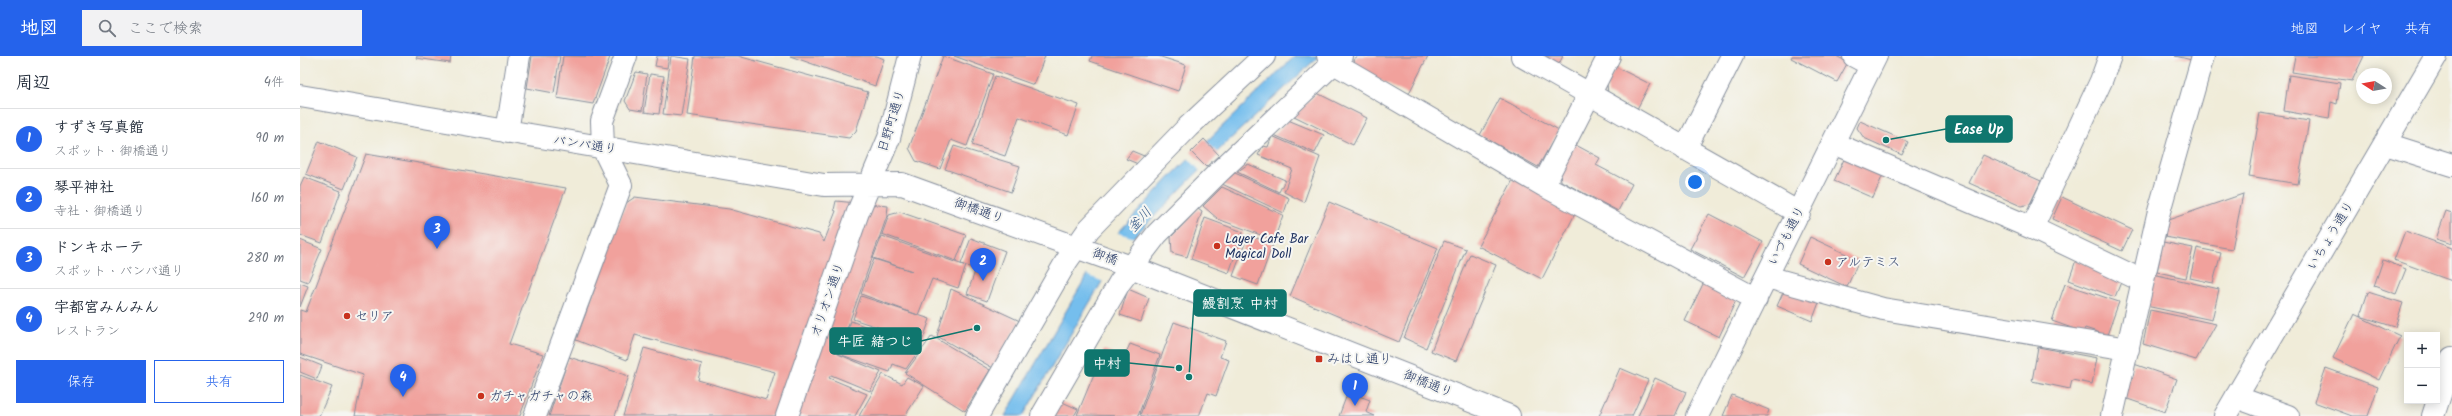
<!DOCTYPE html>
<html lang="ja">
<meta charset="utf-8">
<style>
body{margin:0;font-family:Kalam,"Klee One",sans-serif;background:#f2f2f3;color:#1f2937}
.controls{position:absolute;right:12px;bottom:12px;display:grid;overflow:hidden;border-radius:0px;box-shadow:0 2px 10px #0003}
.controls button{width:36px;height:36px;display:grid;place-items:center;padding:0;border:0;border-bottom:1px solid #e0e1e3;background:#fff;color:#1f2937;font:20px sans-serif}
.compass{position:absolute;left:2056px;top:12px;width:36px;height:36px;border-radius:50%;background:#fff;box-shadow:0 2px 10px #0003;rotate:281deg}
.you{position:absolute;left:1395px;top:126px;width:14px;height:14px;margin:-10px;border:3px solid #fff;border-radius:50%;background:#1a73e8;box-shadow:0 0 0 6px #1a73e833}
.badge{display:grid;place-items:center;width:26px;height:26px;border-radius:50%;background:#2563eb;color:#fff;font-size:13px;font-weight:700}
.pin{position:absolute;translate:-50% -33px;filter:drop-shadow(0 1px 2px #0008)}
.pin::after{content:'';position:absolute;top:21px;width:14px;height:12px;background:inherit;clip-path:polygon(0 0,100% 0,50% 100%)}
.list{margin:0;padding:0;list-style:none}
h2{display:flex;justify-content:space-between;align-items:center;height:52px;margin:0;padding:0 16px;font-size:17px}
h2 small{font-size:13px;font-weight:400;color:#747a83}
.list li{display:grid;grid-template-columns:26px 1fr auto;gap:12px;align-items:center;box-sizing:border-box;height:60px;padding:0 16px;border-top:1px solid #e0e1e3}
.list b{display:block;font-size:15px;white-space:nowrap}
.list p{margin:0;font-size:13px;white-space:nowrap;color:#747a83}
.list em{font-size:13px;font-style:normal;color:#747a83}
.actions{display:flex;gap:8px;padding:12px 16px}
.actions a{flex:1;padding:9px 0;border:1px solid #2563eb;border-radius:0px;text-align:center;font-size:14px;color:#2563eb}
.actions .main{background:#2563eb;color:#fff}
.icon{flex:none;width:22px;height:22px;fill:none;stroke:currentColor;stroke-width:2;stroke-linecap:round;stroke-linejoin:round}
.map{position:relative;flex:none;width:2152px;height:360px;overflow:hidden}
header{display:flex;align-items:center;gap:24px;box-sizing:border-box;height:56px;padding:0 20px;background:#2563eb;color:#fff}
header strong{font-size:19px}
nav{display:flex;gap:22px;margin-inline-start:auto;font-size:14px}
.search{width:280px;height:36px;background:#f2f2f3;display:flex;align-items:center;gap:10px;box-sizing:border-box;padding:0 14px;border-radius:0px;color:#747a83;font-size:15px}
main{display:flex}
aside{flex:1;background:#fff}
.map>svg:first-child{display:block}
</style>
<header>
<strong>地図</strong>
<div class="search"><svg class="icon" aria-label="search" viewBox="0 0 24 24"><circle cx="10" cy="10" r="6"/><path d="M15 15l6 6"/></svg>ここで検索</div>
<nav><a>地図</a><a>レイヤ</a><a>共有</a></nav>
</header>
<main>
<aside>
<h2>周辺<small>4件</small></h2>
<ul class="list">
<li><span class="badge">1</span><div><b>すずき写真館</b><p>スポット · 御橋通り</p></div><em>90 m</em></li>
<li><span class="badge">2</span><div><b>琴平神社</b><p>寺社 · 御橋通り</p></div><em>160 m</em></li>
<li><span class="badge">3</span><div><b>ドンキホーテ</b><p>スポット · バンバ通り</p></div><em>280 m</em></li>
<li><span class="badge">4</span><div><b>宇都宮みんみん</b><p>レストラン</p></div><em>290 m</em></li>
</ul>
<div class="actions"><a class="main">保存</a><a>共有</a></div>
</aside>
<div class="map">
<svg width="2152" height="360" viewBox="0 0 2152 360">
<rect width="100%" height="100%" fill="#f6f6f2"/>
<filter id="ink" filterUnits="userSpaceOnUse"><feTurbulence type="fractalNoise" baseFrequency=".025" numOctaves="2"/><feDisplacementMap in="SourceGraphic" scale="8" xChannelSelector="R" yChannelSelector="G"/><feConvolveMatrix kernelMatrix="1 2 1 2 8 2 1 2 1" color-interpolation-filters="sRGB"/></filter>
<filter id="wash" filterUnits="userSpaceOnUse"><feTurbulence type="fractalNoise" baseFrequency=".012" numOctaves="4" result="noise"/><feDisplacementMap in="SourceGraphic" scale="16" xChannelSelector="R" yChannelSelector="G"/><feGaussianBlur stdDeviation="0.9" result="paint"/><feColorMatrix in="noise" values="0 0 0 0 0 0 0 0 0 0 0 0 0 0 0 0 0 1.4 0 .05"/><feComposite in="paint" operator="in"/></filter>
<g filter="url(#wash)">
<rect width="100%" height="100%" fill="#f0ecd9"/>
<path fill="#74beed" stroke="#4876a6" d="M995 0H1019L925 88 832 183 813 207 723 360H705L801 195 874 117Z"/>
<path fill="#f0ecd9" d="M905 84 918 97 900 115 887 101Z
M815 176 835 182 804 226 786 219 799 194Z"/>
<g id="blocks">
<path fill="#f1a19c" d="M117 0H151L150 7 116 2Z
M232 0H260L254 37 227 32Z
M263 0 310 1 293 48 257 42Z
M357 0H369L367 12 355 10Z
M371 0 390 3 381 60 363 58Z
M395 0H438L568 36 556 75 549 82 387 59Z
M490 0H577L584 3 575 30Z
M643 0 693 18 667 90 651 84 640 113 616 105 609 92Z
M654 0H745L734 29Z
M792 0H858L886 9 878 35 790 5Z
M1058 0H1128L1108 39 1056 12 1054 3Z
M1244 0H1263L1259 8Z
M1492 0H1536L1548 6 1537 26 1491 2Z
M1875 0H1893L1892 4Z
M1995 0H2064L2052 25 1992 16Z
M1316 11 1350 28 1337 53 1308 38 1307 28Z
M336 16 347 18 342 55 330 53 325 45Z
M350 18 364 20 359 58 344 56Z
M1989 19 2040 27 2037 48 2031 46 2029 63 1984 55Z
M695 20 779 49 768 79 719 61 705 100 672 89Z
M1017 37 1067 62 1053 89 994 60Z
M1200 42 1259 74 1238 111 1180 79Z
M1960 57 2009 65 1998 128 1949 120Z
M988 64 1024 79 1015 97 974 79Z
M1560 65 1608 86 1602 99 1564 82 1557 72Z
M972 80 1020 101 1004 146 984 136 992 113 958 99 963 90 968 91Z
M904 83 919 99 906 111 891 96Z
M19 85 57 101 44 133 6 118Z
M1274 88 1300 102 1296 109 1332 128 1318 155 1261 125 1260 117Z
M654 90 720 110 711 136 645 113Z
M832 95 844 100 838 108 826 103Z
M66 98 266 132 209 288 243 298 220 360H55L63 319 0 298V254L6 256Z
M1546 99 1585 114 1573 142 1534 125Z
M1683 99 1741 125 1730 148 1721 150 1669 127Z
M948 108 985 124 979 136 937 116Z
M935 117 989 142 984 157 922 128Z
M4 121 41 135 22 187 0 179V130Z
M1214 122 1277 154 1242 223 1178 190Z
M922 131 983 159 974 184 918 163 903 150Z
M1943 138 1932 193 1865 181 1868 164Z
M335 141 429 153 519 178 524 186 536 155 534 154 536 145 588 150 587 160 538 298 581 316 570 335 531 319 529 322 567 338 555 360H323L344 292 402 308 398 324 466 344 475 316 335 279 327 304 276 284 326 147Z
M1762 141 1832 174 1822 195 1752 163Z
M1029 146 1138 192 1099 286 990 240Z
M898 153 902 156 887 201 872 197 871 181Z
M2146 155 2152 157V188L2136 183Z
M600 156 666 179 656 205 582 178 589 159Z
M1409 158 1463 186 1444 221 1390 193Z
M905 162 943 176 929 217 891 203Z
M2105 175 2152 192V225L2094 204Z
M948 179 973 188 958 229 933 220Z
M582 180 666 210 658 232 632 223 618 259 561 238 574 203 612 215 573 202Z
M1510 181 1559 204 1547 231 1498 208Z
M671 182 705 195 687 245 667 238 676 213 661 208Z
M0 184 22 193 8 226 0 223Z
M1144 185 1166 193 1126 292 1104 282Z
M1863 186 1893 192 1886 222 1857 216Z
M1897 192 1921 197 1913 227 1890 222Z
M1170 198 1196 209 1156 305 1131 295Z
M1776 204 1823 221 1815 241 1769 224Z
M2083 204 2106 213 2096 238 2074 230Z
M1853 218 1919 233 1912 264 1846 250Z
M1404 226 1437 242 1419 281 1385 265Z
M0 227 8 230 0 251Z
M1765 228 1819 246 1807 279 1785 272 1783 276 1752 265Z
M1486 230 1520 244 1512 265 1477 250Z
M651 233 720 265 693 312 637 280Z
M828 233 849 242 841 266 820 259Z
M2068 236 2103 247 2095 271 2060 260Z
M561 240 630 263 622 286 553 263Z
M1850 254 1916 268 1896 304 1843 288Z
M2054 258 2100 280 2079 324 2033 302Z
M551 265 613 288 617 297 606 313 593 308 590 316 539 298Z
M874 266 926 285 920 301 929 304 916 340 908 337 899 360H843L840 359Z
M632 280 690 314 665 355 605 317Z
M830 288 860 299 838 360 777 359 804 294 824 301Z
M1738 291 1797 302 1792 328 1772 324 1770 333 1732 325Z
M0 301 22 310 17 323 0 316Z
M269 301 329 320 315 360H249Z
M1834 308 1877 323 1865 356 1822 341Z
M1320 312 1348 324 1332 360H1299Z
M2026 312 2078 331 2068 360H2052L2014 346Z
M583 318 602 328 607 321 624 330 605 360H559Z
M0 319 32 331 19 360H0Z
M1355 322 1386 336 1375 360H1338Z
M1048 336 1070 344 1066 356 1075 360H1039Z
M1432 339 1469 354 1467 360H1423Z
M760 345 778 353 774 360H753Z"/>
</g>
</g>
<g filter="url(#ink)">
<use href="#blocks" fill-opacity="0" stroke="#868e9c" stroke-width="1"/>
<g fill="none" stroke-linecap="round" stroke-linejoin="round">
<g stroke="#868e9c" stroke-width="24">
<path id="minor" d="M1028 0 1034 7 1243 129 1456 243
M1222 0 1499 157
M1554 0 1571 9
M0 40 524 129 602 128 831 211 1209 360
M207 76 219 0
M1533 87 1732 172 1843 225
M2086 88 2152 109
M1385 93 1432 0
M1243 129 1309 0
M1732 172 1801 25 1810 0
M1467 221 1583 253 1828 293
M1936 341 1988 360
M235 360 321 129 303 92 302 65 326 0
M487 360 558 156 589 82 610 0
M677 360 766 206 789 173 888 71 964 0
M742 360 820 226 857 178 920 115 1041 0
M1397 360 1576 0
M1812 360 1858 159 1903 0
M1925 360 2136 0
M2133 360 2152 302"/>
</g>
<use href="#minor" stroke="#fff" stroke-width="22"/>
</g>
</g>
<g fill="#c8321e" stroke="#f6f6f2" stroke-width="1.5">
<circle cx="917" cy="190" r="4"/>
<circle cx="1528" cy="206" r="4"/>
<circle cx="47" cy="260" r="4"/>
<rect x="1015" y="299" width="8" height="8" rx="2"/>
<circle cx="181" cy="340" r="4"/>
</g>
<g text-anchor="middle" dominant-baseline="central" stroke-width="4" stroke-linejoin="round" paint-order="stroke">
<g font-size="13" fill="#1b2f5e" stroke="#f6f6f2">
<text transform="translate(592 65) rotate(-73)">日野町通り</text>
<text transform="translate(285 89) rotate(9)">バンバ通り</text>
<text transform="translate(679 155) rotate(20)">御橋通り</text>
<text transform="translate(1487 180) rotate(-63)">いづも通り</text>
<text transform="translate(2031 180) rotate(-59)">いちょう通り</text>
<text transform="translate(805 201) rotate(20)">御橋</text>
<text transform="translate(528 244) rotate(-71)">オリオン通り</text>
<text transform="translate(1128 328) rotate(22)">御橋通り</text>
</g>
<g font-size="13" fill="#1b2f5e" stroke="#f6f6f2" text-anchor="start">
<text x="925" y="183">Layer Cafe Bar<tspan x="925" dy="15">Magical Doll</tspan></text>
<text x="1536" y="206">アルテミス</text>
<text x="55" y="260">セリア</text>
<text x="1027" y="303">みはし通り</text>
<text x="189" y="340">ガチャガチャの森</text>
</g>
<g font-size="14" font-style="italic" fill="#365a89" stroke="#f6f6f2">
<text transform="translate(840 164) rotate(-48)">釜川</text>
</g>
</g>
<path fill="none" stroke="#0f766e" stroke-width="1.5" d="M1586 84L1646 73M889 321L894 247M677 272L621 285M879 312L829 307"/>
<g fill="#0f766e" stroke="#f6f6f2" stroke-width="1.5">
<circle cx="1586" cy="84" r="4"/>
<circle cx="889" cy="321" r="4"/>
<circle cx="677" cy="272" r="4"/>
<circle cx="879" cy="312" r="4"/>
</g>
<g fill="#0f766e" stroke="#0f766e" stroke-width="1.5">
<rect x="1646" y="60" width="66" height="26" rx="4"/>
<rect x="894" y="234" width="92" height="26" rx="4"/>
<rect x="530" y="272" width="91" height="26" rx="4"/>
<rect x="785" y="294" width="44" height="26" rx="4"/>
</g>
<g font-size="14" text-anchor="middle" font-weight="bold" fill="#fff">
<text x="1679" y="78">Ease Up</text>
<text x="940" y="252">鰻割烹 中村</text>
<text x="575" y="290">牛匠 緒つじ</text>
<text x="807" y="312">中村</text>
</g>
</svg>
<div class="controls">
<button>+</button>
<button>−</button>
</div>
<svg class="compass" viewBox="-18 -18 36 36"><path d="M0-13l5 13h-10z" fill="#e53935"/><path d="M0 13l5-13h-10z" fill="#747a83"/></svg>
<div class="you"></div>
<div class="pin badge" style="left:1055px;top:350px">1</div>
<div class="pin badge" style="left:683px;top:225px">2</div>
<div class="pin badge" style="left:137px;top:193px">3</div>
<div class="pin badge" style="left:103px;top:341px">4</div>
</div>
</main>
